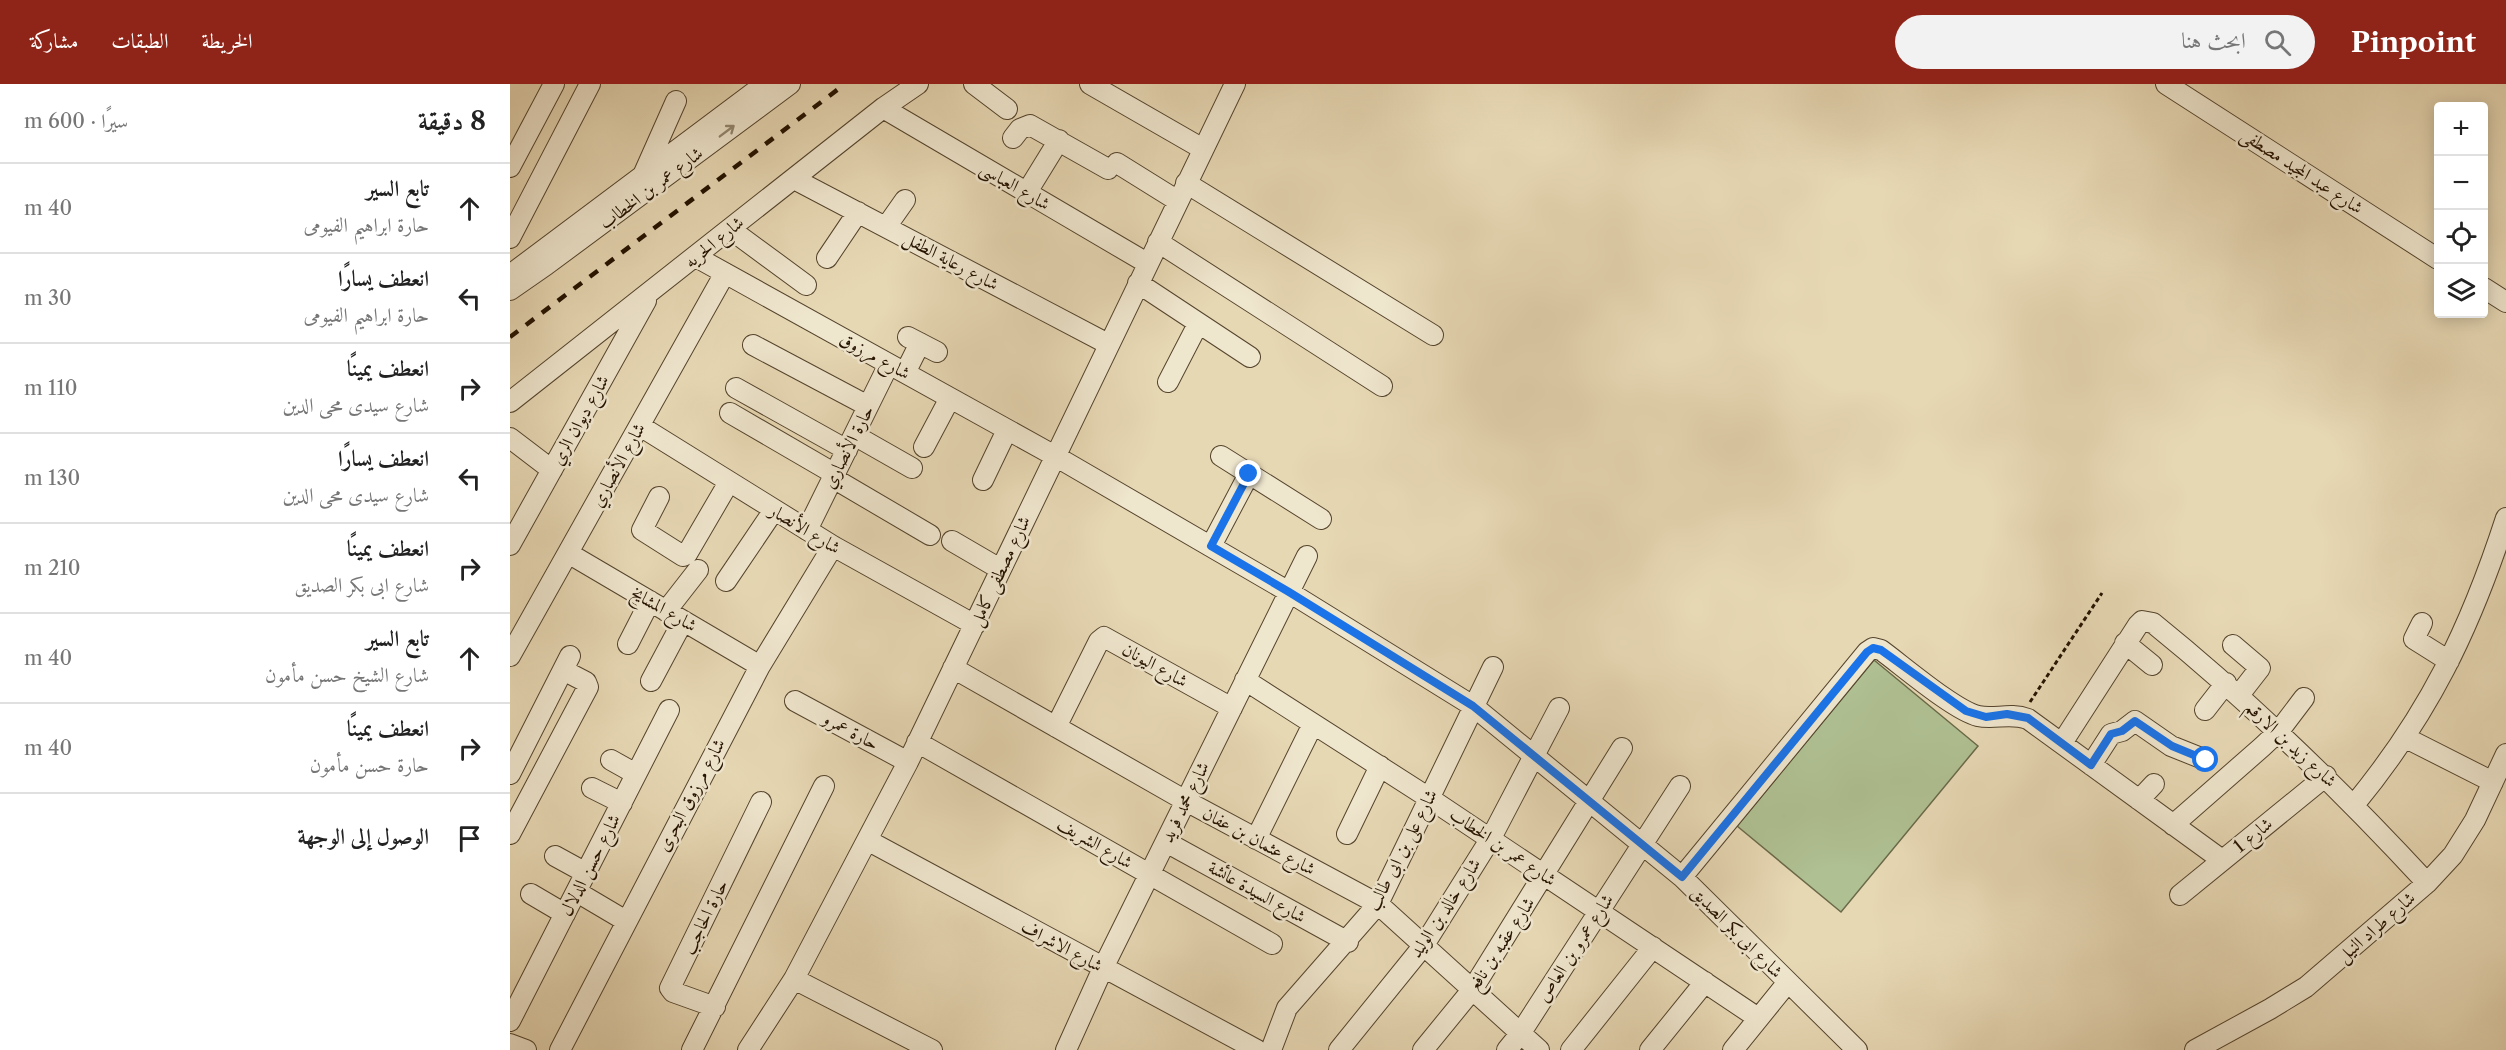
<!DOCTYPE html>
<html lang="ar">
<meta charset="utf-8">
<style>
body{margin:0;font-family:"Libre Caslon Text",Amiri,serif;background:#f2f2f2;color:#222;direction:rtl}
.controls{position:absolute;right:18px;top:18px;display:grid;overflow:hidden;border-radius:6px;box-shadow:0 3px 15px #0003}
.controls button{width:54px;height:54px;display:grid;place-items:center;padding:0;border:0;border-bottom:2px solid #e0e0e0;background:#fff;color:#222;font:30px sans-serif}
.stop{position:absolute;width:18px;height:18px;margin:-14px;border:4px solid #1a73e8;border-radius:50%;background:#fff}
.stop.end{background:#1a73e8;border-color:#fff;box-shadow:0 2px 6px #0008}
.list{margin:0;padding:0;list-style:none}
h2{display:flex;justify-content:space-between;align-items:center;height:78px;margin:0;padding:0 24px;font-size:26px}
h2 small{font-size:20px;font-weight:400;color:#767676}
.list li{display:grid;grid-template-columns:39px 1fr auto;gap:18px;align-items:center;box-sizing:border-box;height:90px;padding:0 24px;border-top:2px solid #e0e0e0}
.list b{display:block;font-size:22px;white-space:nowrap}
.list p{margin:0;font-size:20px;white-space:nowrap;color:#767676}
.list em{font-size:20px;font-style:normal;color:#767676}
.icon{flex:none;width:33px;height:33px;fill:none;stroke:currentColor;stroke-width:2;stroke-linecap:round;stroke-linejoin:round}
.map{position:relative;flex:none;width:1996px;height:966px;overflow:hidden;direction:ltr}
header{display:flex;align-items:center;gap:36px;box-sizing:border-box;height:84px;padding:0 30px;background:#8f2418;color:#fff}
header strong{font-size:28px}
nav{display:flex;gap:33px;margin-inline-start:auto;font-size:21px}
.search{width:420px;height:54px;background:#f2f2f2;display:flex;align-items:center;gap:15px;box-sizing:border-box;padding:0 21px;border-radius:33px;color:#767676;font-size:22px}
main{display:flex}
aside{flex:1;background:#fff}
.map>svg:first-child{display:block}
</style>
<header>
<strong>Pinpoint</strong>
<div class="search"><svg class="icon" aria-label="search" viewBox="0 0 24 24"><circle cx="10" cy="10" r="6"/><path d="M15 15l6 6"/></svg>ابحث هنا</div>
<nav><a>الخريطة</a><a>الطبقات</a><a>مشاركة</a></nav>
</header>
<main>
<div class="map">
<svg width="1996" height="966" viewBox="0 0 1996 966">
<rect width="100%" height="100%" fill="#e7d8b4"/>
<filter id="stains"><feTurbulence type="fractalNoise" baseFrequency=".00333" numOctaves="4"/><feColorMatrix values="0 0 0 0 .2 0 0 0 0 .09 0 0 0 0 .02 0 0 0 .5 -.17"/></filter>
<radialGradient id="worn" r=".72"><stop offset=".6" stop-color="#630" stop-opacity="0"/><stop offset="1" stop-color="#630" stop-opacity=".3"/></radialGradient>
<path fill="#afc092" stroke="#6a6949" stroke-width="1.5" d="M1364 576 1468 662 1331 828 1227 742Z"/>
<g fill="none" stroke-linecap="round" stroke-linejoin="round">
<g stroke="#55442d" stroke-width="22">
<path id="minor" d="M464 0 497 25
M580 0 693 65
M1656 0 1928 175
M373 24 637 179
M503 54 510 45 520 41 598 85
M607 79 668 117
M0 83 44 0
M134 89 166 17
M284 95 598 260
M676 99 923 251
M517 108 549 56
M376 143 395 116
M220 145 296 201
M0 154 80 0
M648 158 872 302
M186 173 545 372 779 508 963 622 1172 793 1347 966
M317 174 348 128
M0 191 255 0
M628 199 740 273
M1974 204 1996 218
M0 206 36 181 280 0
M398 253 427 268
M243 261 358 322
M395 289 410 259
M658 298 688 240
M226 304 337 366
M0 318 373 24 408 0
M220 329 325 390
M130 342 323 462 465 541
M344 351 402 384
M0 354 42 386
M414 363 440 314
M711 372 811 435
M323 394 420 451
M473 396 497 346
M149 413 132 446 173 472 177 470 219 398
M297 446 379 280
M442 457 490 485
M0 461 136 217
M701 462 739 390
M58 469 250 582
M216 497 264 426
M156 527 188 486
M1912 539 1904 555 1939 577
M1615 559 1642 581
M118 560 140 517
M1723 561 1750 584 1729 611
M0 572 215 189
M443 584 676 717 868 820 1029 966
M735 596 919 714 1248 934
M141 597 173 537
M285 617 398 678
M1695 626 1716 599
M546 643 589 557 594 553 722 624
M1896 654 1983 698
M407 658 762 860
M1552 659 1628 541 1632 537 1643 539C1742 619 1830 705 1917 799
M101 676 126 690
M1581 681 1601 650 1612 647 1625 637 1661 662 1696 676
M0 690 60 572
M82 704 112 719
M1629 716 1644 700
M1844 721C1919 630 1960 545 1996 434
M1663 741 1752 663 1769 647 1794 614
M0 750 78 603 76 598 53 586
M837 750 870 682
M746 755 803 640
M357 756 747 966
M656 758 838 858
M45 772 76 789
M1172 793 1357 568 1363 564 1371 566C1393 582 1444 626 1468 632 1485 636 1499 628 1518 635L1712 776
M67 808 116 837
M21 810 55 830
M1670 811 1816 692
M284 895 422 966
M205 923 163 908 160 904 251 718
M0 937 159 626
M0 960 16 966
M50 966 250 582 323 462
M182 966 314 702
M238 966 284 895 398 678 725 0
M556 966 593 884 797 472
M761 966 777 924 868 820 983 583
M829 966 914 861 981 754 1049 624
M913 966 962 906 1112 664
M997 966 1010 950 1170 702
M1061 966 1143 863
M1140 966 1195 898
M1223 966 1278 898
M1685 966 1760 925 1796 903 1917 799 1943 771 1965 736 1996 670"/>
</g>
<path stroke="#241200" stroke-width="3" stroke-dasharray="4.5 3" stroke-linecap="butt" d="M1520 618 1592 509"/>
<use href="#minor" stroke="#efe6ce" stroke-width="20"/>
<path stroke="#241200" stroke-width="4.5" stroke-dasharray="10 10" stroke-linecap="butt" d="M0 253 335 0"/>
</g>
<defs><path id="oneway-shaft" d="M-6 0H5M1.5-3L5.5 0L1.5 3" fill="none" stroke-width="1.6" stroke-linecap="round" stroke-linejoin="round" transform="scale(1.5)"/></defs>
<use stroke="#948771" href="#oneway-shaft" transform="translate(217 47) rotate(-37)"/>
<g fill="none" stroke-linecap="round" stroke-linejoin="round">
<path stroke="#1a73e8" stroke-width="8" d="M739 390 701 462 779 508 963 622 1172 793 1357 568 1363 564 1371 566 1456 627 1476 633 1497 630 1518 634 1581 681 1601 650 1612 647 1625 637 1662 662 1696 676"/>
</g>
<g text-anchor="middle" dominant-baseline="central" stroke-width="5" stroke-linejoin="round" paint-order="stroke">
<g font-size="18" fill="#241200" stroke="#efe6ce">
<text transform="translate(1792 87) rotate(33)">شارع عبد المجيد مصطفى</text>
<text transform="translate(505 102) rotate(30)">شارع العباسى</text>
<text transform="translate(141 104) rotate(-37)">شارع عمر بن الخطاب</text>
<text transform="translate(204 158) rotate(-39)">شارع الحريه</text>
<text transform="translate(441 177) rotate(28)">شارع رعاية الطفل</text>
<text transform="translate(365 272) rotate(29)">شارع مرزوق</text>
<text transform="translate(70 336) rotate(-61)">شارع ديوان الري</text>
<text transform="translate(338 363) rotate(-63)">حارة الأنصاري</text>
<text transform="translate(108 381) rotate(-61)">شارع الأنصاري</text>
<text transform="translate(295 445) rotate(31)">شارع الأنصار</text>
<text transform="translate(490 487) rotate(-65)">شارع مصطفى كامل</text>
<text transform="translate(154 525) rotate(30)">شارع المشايخ</text>
<text transform="translate(645 581) rotate(29)">شارع اليونان</text>
<text transform="translate(341 647) rotate(28)">حارة عمرو</text>
<text transform="translate(1781 660) rotate(43)">شارع زيد بن الارقم</text>
<text transform="translate(181 711) rotate(-62)">شارع مرزوق البحرى</text>
<text transform="translate(675 718) rotate(-64)">شارع محمد فريد</text>
<text transform="translate(1743 751) rotate(-39)">شارع 1</text>
<text transform="translate(749 757) rotate(28)">شارع عثمان بن عفان</text>
<text transform="translate(585 759) rotate(30)">شارع الشريف</text>
<text transform="translate(993 763) rotate(34)">شارع عمر بن الخطاب</text>
<text transform="translate(892 766) rotate(-63)">شارع على بن ابى طالب</text>
<text transform="translate(80 781) rotate(-63)">شارع حسن الدلال</text>
<text transform="translate(747 808) rotate(29)">شارع السيدة عائشة</text>
<text transform="translate(935 824) rotate(-57)">شارع خالد بن الوليد</text>
<text transform="translate(195 833) rotate(-64)">حارة الحاجب</text>
<text transform="translate(1866 843) rotate(-41)">شارع طراد النيل</text>
<text transform="translate(1227 848) rotate(45)">شارع ابى بكر الصديق</text>
<text transform="translate(991 860) rotate(-57)">شارع عقبه بن نافع</text>
<text transform="translate(552 862) rotate(28)">شارع الاشراف</text>
<text transform="translate(1065 864) rotate(-57)">شارع عمرو بن العاص</text>
</g>
</g>
<rect width="100%" height="100%" filter="url(#stains)"/>
<rect width="100%" height="100%" fill="url(#worn)"/>
</svg>
<div class="controls">
<button>+</button>
<button>−</button>
<button><svg class="icon" aria-label="locate" viewBox="0 0 24 24"><circle cx="12" cy="12" r="6"/><path d="M12 2v4M12 18v4M2 12h4M18 12h4"/></svg></button>
<button><svg class="icon" aria-label="layers" viewBox="0 0 24 24"><path d="M12 4l9 5-9 5-9-5zM3 14l9 5 9-5"/></svg></button>
</div>
<div class="stop" style="left:1696px;top:676px"></div>
<div class="stop end" style="left:739px;top:390px"></div>
</div>
<aside>
<h2>8 دقيقة<small>سيرًا · 600 m</small></h2>
<ul class="list">
<li><svg class="icon" aria-label="ahead" viewBox="0 0 24 24"><path d="M12 20V5M6 11l6-6 6 6"/></svg><div><b>تابع السير</b><p>حارة ابراهيم الفيومى</p></div><em>40 m</em></li>
<li><svg class="icon" aria-label="left" viewBox="0 0 24 24"><path d="M17 20v-9H6M10 6l-5 5 5 5"/></svg><div><b>انعطف يسارًا</b><p>حارة ابراهيم الفيومى</p></div><em>30 m</em></li>
<li><svg class="icon" aria-label="right" viewBox="0 0 24 24"><path d="M7 20v-9h11M14 6l5 5-5 5"/></svg><div><b>انعطف يمينًا</b><p>شارع سيدى محى الدين</p></div><em>110 m</em></li>
<li><svg class="icon" aria-label="left" viewBox="0 0 24 24"><path d="M17 20v-9H6M10 6l-5 5 5 5"/></svg><div><b>انعطف يسارًا</b><p>شارع سيدى محى الدين</p></div><em>130 m</em></li>
<li><svg class="icon" aria-label="right" viewBox="0 0 24 24"><path d="M7 20v-9h11M14 6l5 5-5 5"/></svg><div><b>انعطف يمينًا</b><p>شارع ابى بكر الصديق</p></div><em>210 m</em></li>
<li><svg class="icon" aria-label="ahead" viewBox="0 0 24 24"><path d="M12 20V5M6 11l6-6 6 6"/></svg><div><b>تابع السير</b><p>شارع الشيخ حسن مأمون</p></div><em>40 m</em></li>
<li><svg class="icon" aria-label="right" viewBox="0 0 24 24"><path d="M7 20v-9h11M14 6l5 5-5 5"/></svg><div><b>انعطف يمينًا</b><p>حارة حسن مأمون</p></div><em>40 m</em></li>
<li><svg class="icon" aria-label="arrive" viewBox="0 0 24 24"><path d="M6 21V4h12l-3 4 3 4H6"/></svg><div><b>الوصول إلى الوجهة</b></div></li>
</ul>
</aside>
</main>
